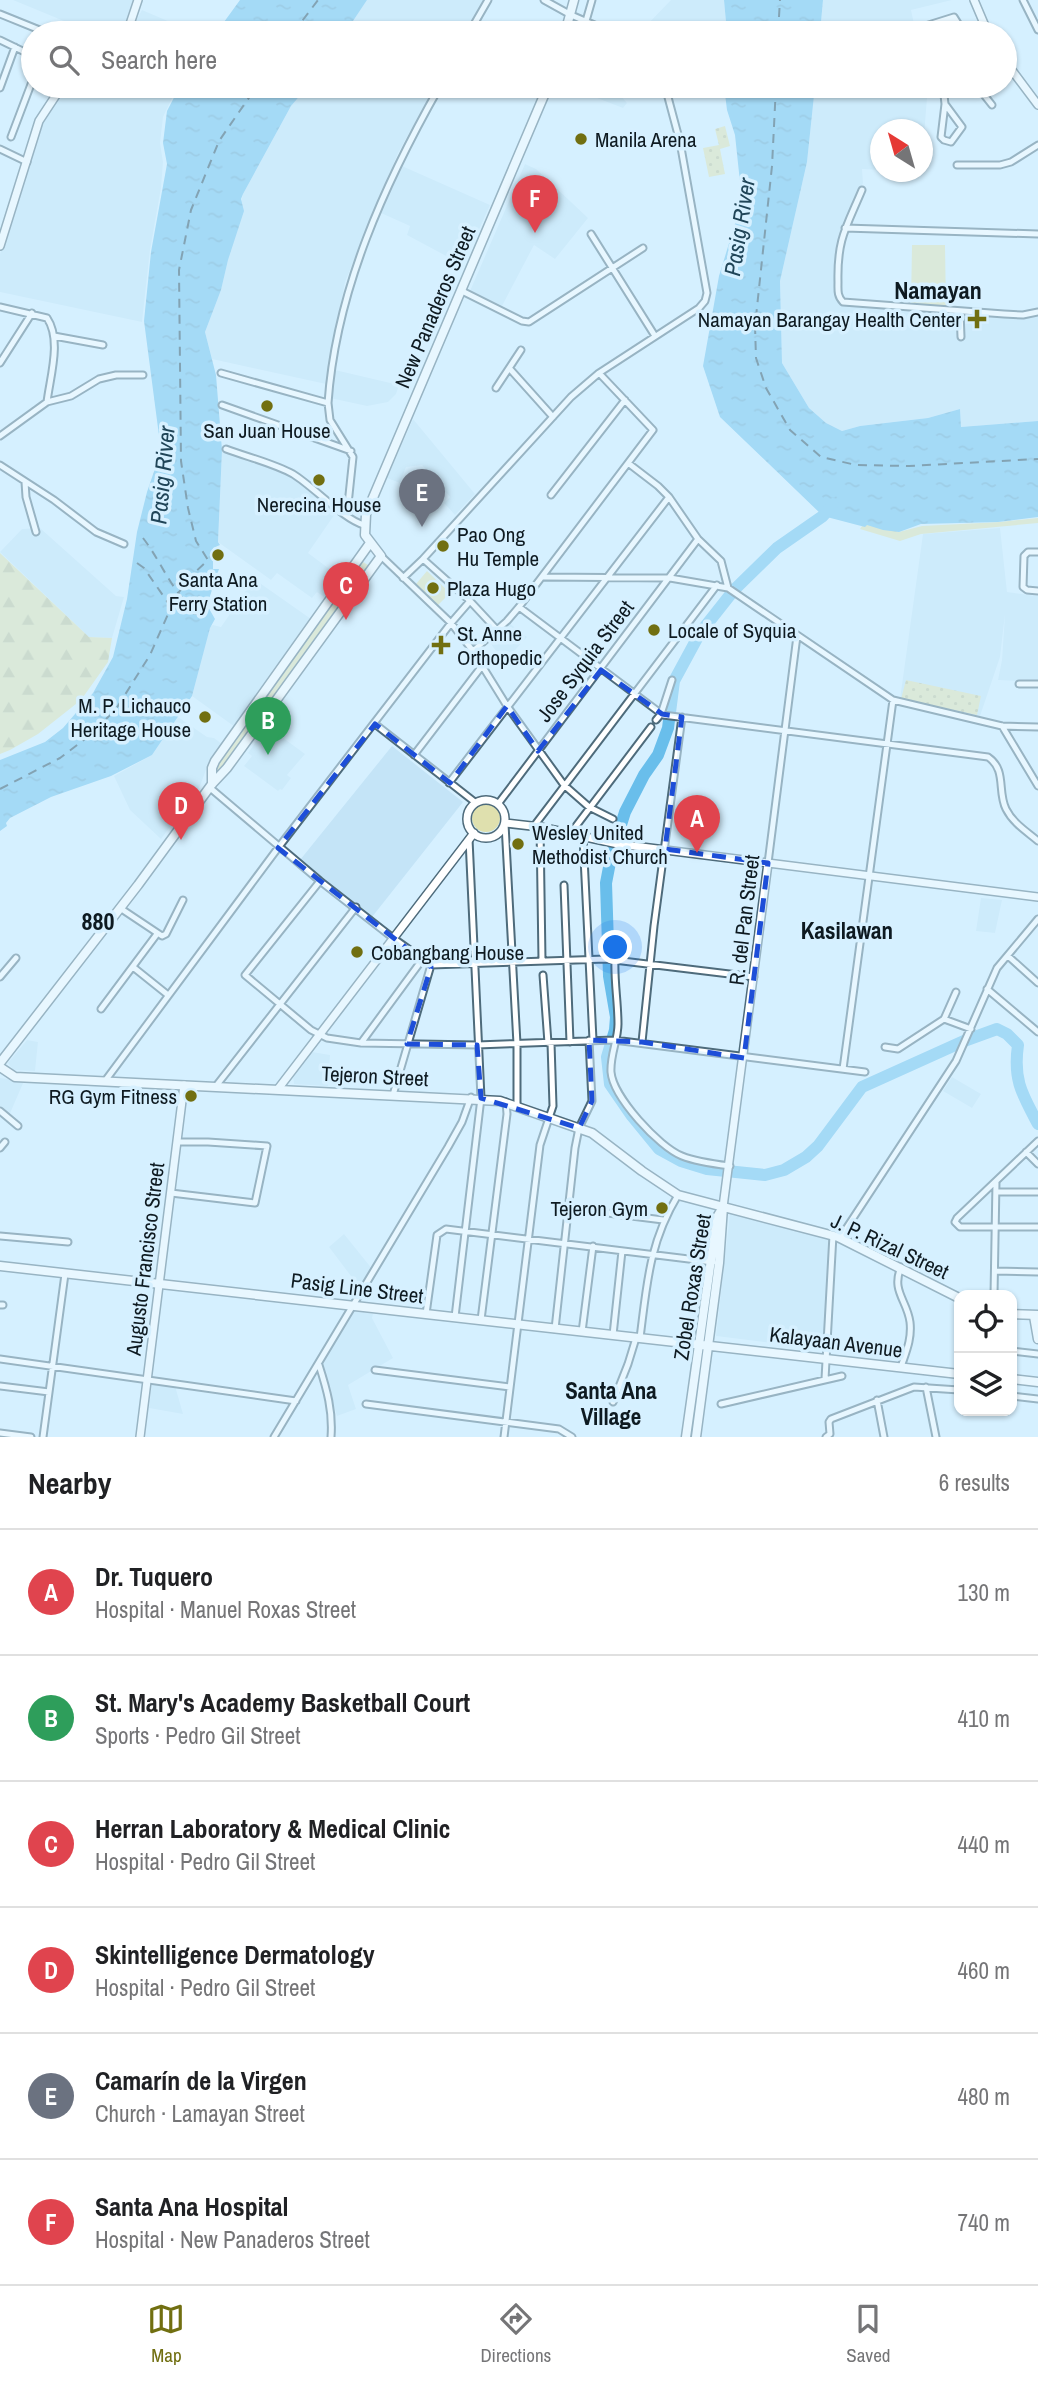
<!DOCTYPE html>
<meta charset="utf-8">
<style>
body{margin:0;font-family:"Archivo Narrow",sans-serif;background:#f2f2f2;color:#202124}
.controls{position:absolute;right:21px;bottom:21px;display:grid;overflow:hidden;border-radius:14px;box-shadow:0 2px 5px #0004}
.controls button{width:63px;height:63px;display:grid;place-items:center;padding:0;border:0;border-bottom:2px solid #e0e0e0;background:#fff;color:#202124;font:35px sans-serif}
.compass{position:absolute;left:870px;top:119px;width:63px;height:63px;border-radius:50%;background:#fff;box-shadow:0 2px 5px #0004;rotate:323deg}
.you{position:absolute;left:616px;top:948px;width:24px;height:24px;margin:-18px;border:5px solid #fff;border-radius:50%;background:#1a73e8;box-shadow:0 0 0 10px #1a73e833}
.badge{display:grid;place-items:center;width:46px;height:46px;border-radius:50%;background:#716f11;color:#fff;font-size:23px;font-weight:700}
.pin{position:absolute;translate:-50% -58px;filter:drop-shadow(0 2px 4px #0008)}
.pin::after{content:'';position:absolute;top:37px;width:24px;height:21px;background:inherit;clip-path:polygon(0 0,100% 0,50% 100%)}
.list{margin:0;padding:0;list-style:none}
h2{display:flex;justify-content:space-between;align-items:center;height:91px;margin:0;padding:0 28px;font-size:30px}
h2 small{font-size:23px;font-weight:400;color:#757577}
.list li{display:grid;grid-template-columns:46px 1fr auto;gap:21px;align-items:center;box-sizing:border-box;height:126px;padding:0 28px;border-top:2px solid #e0e0e0}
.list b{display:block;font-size:26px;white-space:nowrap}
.list p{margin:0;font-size:23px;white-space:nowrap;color:#757577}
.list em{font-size:23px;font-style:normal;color:#757577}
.icon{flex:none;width:38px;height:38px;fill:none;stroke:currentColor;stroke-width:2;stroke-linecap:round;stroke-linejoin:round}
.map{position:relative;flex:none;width:1038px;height:1437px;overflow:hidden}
.search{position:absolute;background:#fff;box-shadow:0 2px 5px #0004;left:21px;right:21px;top:21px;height:77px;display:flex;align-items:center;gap:18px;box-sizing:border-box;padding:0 24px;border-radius:38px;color:#757577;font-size:26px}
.sheet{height:847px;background:#fff}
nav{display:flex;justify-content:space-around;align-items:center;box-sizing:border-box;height:98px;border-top:2px solid #e0e0e0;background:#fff;font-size:19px;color:#757577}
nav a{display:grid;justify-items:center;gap:4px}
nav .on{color:#716f11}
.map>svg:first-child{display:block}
</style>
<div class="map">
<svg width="1038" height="1437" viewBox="0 0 1038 1437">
<defs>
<pattern id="grass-dots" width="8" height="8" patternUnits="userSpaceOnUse" patternTransform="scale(1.75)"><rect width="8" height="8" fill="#dfe0ae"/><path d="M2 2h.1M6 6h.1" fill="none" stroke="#bec095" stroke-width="1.8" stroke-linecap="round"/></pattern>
<pattern id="forest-firs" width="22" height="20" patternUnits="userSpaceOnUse" patternTransform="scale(1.75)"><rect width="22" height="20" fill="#dfe0ae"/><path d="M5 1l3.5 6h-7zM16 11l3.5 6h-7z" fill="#bec095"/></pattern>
<pattern id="water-ripples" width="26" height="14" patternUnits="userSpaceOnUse" patternTransform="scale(1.75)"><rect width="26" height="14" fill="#69beeb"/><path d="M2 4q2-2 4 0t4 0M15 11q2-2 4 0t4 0" fill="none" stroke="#5aa3c9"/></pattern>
</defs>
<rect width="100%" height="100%" fill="#d6f0ff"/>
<path fill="#c4e4f7" d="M13 0H133L128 21 123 33H93Z
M367 0H483L465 33H345Z
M671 0H724L727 33H718L714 27 706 33H639Z
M823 0H952L911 10 916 33H820Z
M142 10 196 33H129Z
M66 86H178L163 117 160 143 163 162 161 188 150 250 142 322 0 292V254L43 118Z
M308 86H435L398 153 345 282 326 384 212 359 205 332 221 290 243 194 291 106 301 91Z
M566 86H612L627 103 623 108Z
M815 86H928L923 148 922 130H880V170L862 169 863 183 840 235 836 300 905 310 1026 318 1038 314V421L961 427 960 409 928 418 860 426 842 431 826 423 809 408 782 363 780 281 807 162Z
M525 164 536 169 588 218 555 259 534 245 502 306 470 291Z
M402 166 490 205 463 265 407 235 410 226 381 213Z
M335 370 399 385 396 394 388 402 367 406 330 398Z
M413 419 475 494 455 515 444 503 450 497 422 465 406 467 400 483 387 478Z
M222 450 288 475 337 511 308 553 339 576 324 597 317 592 312 598 277 573 271 580 218 542Z
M40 528 116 596 124 597 112 638 89 637 0 552 22 529Z
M1000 528 1007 592 1038 596V682L998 680 1002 660 1005 614 1000 657 980 716 900 699 923 534Z
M254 579 311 619 235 727 192 696 210 627 213 625 221 627Z
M509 623 527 637 504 662 488 640Z
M178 717 207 737 214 738 222 744 207 767 200 786 161 839 130 810 114 776 152 755Z
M267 726 305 754 287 775 291 778 282 790 280 789 278 791 244 766 252 756 248 753Z
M392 746 463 802 372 917 300 860Z
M981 898 1002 900 995 933 976 931Z
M27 1040 38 1042 35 1071 13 1070 8 1063Z
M312 1052 330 1055 328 1086 294 1084 293 1076Z
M952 1077 981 1094 972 1108 943 1091Z
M0 1078 24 1081 8 1118 0 1111Z
M730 1214 830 1240 827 1350 716 1336Z
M344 1234 373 1270 360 1288 329 1247Z
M354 1310 373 1314 372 1318 393 1358 348 1385 356 1409 337 1416 321 1364Z
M152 1383 175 1386 183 1414 149 1408Z"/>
<path fill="url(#grass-dots)" d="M725 126 730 146 720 149 725 174 709 177 703 148 719 145 715 129Z
M906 680 981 696 977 715 901 699Z"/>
<path fill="url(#forest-firs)" d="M0 553 89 637 112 638 108 662 81 700 38 734 10 750 0 754Z"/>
<path fill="#dfe0ae" d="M912 245H945L946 307 911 304Z
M1038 518V523L921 534 900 541 860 529 865 522 899 532 922 526 1000 522Z
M363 562 368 565V568L220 771 217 770 215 764 360 564Z
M427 571 450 593 438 605 416 584Z
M472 818a14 14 0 1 1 28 0a14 14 0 1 1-28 0Z"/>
<path fill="url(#water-ripples)" d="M240 0H367L345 33H216Z
M724 0H823L820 33H727Z
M180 86H308L291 106 243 194 241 199 244 211 228 260 221 290 205 332 216 375 222 450 218 542 220 545 213 548V569H219L207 605 215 619 210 628 192 696 152 755 111 776 51 797 10 818 6 823 7 826 0 831V760L45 742 63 728 93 693 113 657 127 599 137 532 147 492 161 451 144 321 151 252 167 164 163 143 167 111Z
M724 86H815L807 162 780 281 782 363 809 408 826 423 842 431 860 426 928 418 960 409 961 427 1038 421V517L998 522 921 524 899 532 883 530 867 525 865 527 823 516 720 417 703 366 719 276 742 201 735 135 727 110Z"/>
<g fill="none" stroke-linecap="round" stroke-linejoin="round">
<path stroke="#69beeb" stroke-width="12" d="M833 504 823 516 777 548 734 590 700 633 674 681 668 728 658 755 644 775 625 812 611 857 606 883 609 976 616 1017 615 1030 607 1057 610 1084 632 1116 659 1149 681 1161 707 1169 765 1175 784 1170 806 1157 818 1146 862 1087 964 1041 997 1029 1007 1034 1018 1045C1013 1080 1022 1094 1038 1124"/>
<path stroke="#204558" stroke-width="2" stroke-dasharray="9 7" stroke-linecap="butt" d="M293 33 318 0
M778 33 780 0
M776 86 772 166 755 326 756 358 766 388 790 430 821 457 856 465 909 466 1038 459
M143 538C163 564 172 594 199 614
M137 563 144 568 173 610 198 614
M0 789 60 758 89 736 116 709 150 655 176 596 191 576 208 560 196 541 188 508 181 461 179 270 191 210 219 141 257 86"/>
<g stroke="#4e6b7b" stroke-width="9">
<path id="minor" d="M544 0 571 15 613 33
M1023 0 1038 30
M0 14 47 33
M586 21 592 0
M919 28 954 17 964 33
M469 33 488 0
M0 40 33 56
M943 86 945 104 941 137 944 140 951 142 962 127 945 104
M977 86 992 105
M0 88 15 47
M11 137 33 79
M0 149 27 162
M957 165H1000L1011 162 1038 145
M862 190C846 228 837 239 838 282 838 290 837 296 843 302L1004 314 1023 315 1038 312
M845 228 1038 234
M591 234 655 336
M462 291 522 321 529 322 643 248
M0 307 47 318C62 340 50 377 47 402
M960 311 961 337
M54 336 103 345
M0 363 32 313
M510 369 553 417
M221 373 328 403
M496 388 521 350
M222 405 351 451
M0 436 47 402 71 396 99 379 116 375H143
M226 449C247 457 273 463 293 474 314 487 343 519 364 525
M628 463 658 486 669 497 698 539 721 561 728 588
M0 465 54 500 96 532 124 544
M25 482 26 497 36 532
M551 495 625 400
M347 514 353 457 330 420 328 403C336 290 385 183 440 86
M1038 552H1028L1024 556 1023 587 1027 590 1038 591
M381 556 451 623 473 651 507 706 564 785 589 807 613 819
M423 559 470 601 497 630
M543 577 670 578 728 588 893 700 1002 726 1038 727
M403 578 423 559 571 397 599 373 699 308 705 301 707 293 680 142 665 86
M519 607 663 715 988 757C1007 770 997 791 1006 809 1013 823 1026 831 1038 841
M473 651 507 621 519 607 653 430 599 373
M1019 684H1038
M656 720 661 714 672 680
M375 724 476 803
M1002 726 1038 786
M414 755 482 666
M449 783 669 497
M209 787 320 881 393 938 431 965 606 959 754 977
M498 804 698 539
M505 824 517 1044V1105
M534 826 717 585
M540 827 542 960
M570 834 651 727
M583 837 593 1040
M768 863 797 636
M320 881 245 975 311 1030 327 1038 361 1043 477 1045 614 1040 865 1072
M564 885 570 1042
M120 908 162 936 166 934 183 900
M1008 956 1038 983
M615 959C614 981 618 1002 618 1024 618 1040 610 1055 611 1072 613 1097 659 1147 682 1156 697 1162 714 1164 730 1166
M133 967 168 995
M543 975 548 1043
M0 977 16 958
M987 989 1038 1032
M101 1009 157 934
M944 1019 971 1029
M642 1042 654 926 682 717
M361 1043 422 960
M885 1047 898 1049 944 1019 956 992
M843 1069 893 700
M105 1081 278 848 451 623 470 601
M216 1086 356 907
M393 1095 431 965
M0 1111 18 1126
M1038 1141 957 1218 955 1222 960 1227H1038
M0 1148 5 1142
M1026 1152 1038 1164
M996 1192H1038
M171 1193 255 1203 267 1146 208 1142H177
M568 1208 663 1220
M0 1236 68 1242
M840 1238 956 1061 997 968 1038 919
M995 1271 1038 1272
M994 1295 996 1182
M0 1305H3
M426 1314 437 1235 446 1229 713 1262
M455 1317 481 1098 469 839
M481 1320 507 1114 506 1102
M555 1329 575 1148 579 1128 592 1101 589 1040
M582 1332 593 1246
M613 1335 622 1251
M640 1338C647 1284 649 1243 678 1195
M1012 1351 1038 1354
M0 1359 296 1401
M319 1365C327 1390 333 1411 331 1437
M901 1367C906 1352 912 1339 910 1322 907 1300 891 1291 901 1267
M375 1370 510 1387
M825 1379 833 1235
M0 1386 49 1392
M926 1387 936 1437
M1012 1396 1038 1399
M877 1400 884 1437
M613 1402 628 1364 636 1338
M366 1404 559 1429 572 1437
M721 1404 842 1376
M0 1433 31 1437
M43 1437 65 1274
M274 1437 448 1147 462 1122 471 1097
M504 1437 540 1145 553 1106 551 1043
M826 1437 830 1434 829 1422 831 1419 914 1387 959 1390"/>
</g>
<g stroke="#4e6b7b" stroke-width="10">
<path id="tertiary" d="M974 0 988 33
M127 33 138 0
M1005 61 1038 105
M0 246 39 121 62 86
M467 819a19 19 0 1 1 38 0a19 19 0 1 1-38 0Z
M505 823 540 827 618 844 1038 897
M278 1089 474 833
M723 1207 768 863
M140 1437 184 1085"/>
</g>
<g stroke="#4e6b7b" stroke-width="11">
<path id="secondary" d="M565 33 574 0
M212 784V768L215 761 370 543
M0 1063 138 885 212 784 227 768 381 556 365 535 366 514 548 86
M0 1067 15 1077 500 1101 592 1133 642 1171 678 1195 838 1237 959 1298
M0 1266 959 1374
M1012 1314 1038 1315
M1034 1316 1038 1339
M1012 1379 1038 1382
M686 1437 717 1217 723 1207
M696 1437 719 1263 723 1207"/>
</g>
<use href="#minor" stroke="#fff" stroke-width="5"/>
<use href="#tertiary" stroke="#fff" stroke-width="7"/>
<use href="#secondary" stroke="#fff" stroke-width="8"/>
</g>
<path d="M0 0H1038V1437H0ZM601 670 662 714 682 717 665 849 768 863 744 1058 642 1042 589 1040 592 1101 579 1128 481 1098 477 1045 407 1044 431 967 278 848 375 724 450 783 507 706 538 751Z" fill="#d6f0ff" fill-opacity=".55" fill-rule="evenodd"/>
<path fill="none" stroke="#1d4ed8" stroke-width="5" stroke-dasharray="14 9" stroke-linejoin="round" d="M601 670 662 714 682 717 665 849 768 863 744 1058 642 1042 589 1040 592 1101 579 1128 481 1098 477 1045 407 1044 431 967 278 848 375 724 450 783 507 706 538 751Z"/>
<g fill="#716f11" stroke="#d6f0ff" stroke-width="2.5">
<circle cx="581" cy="139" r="7"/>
<path d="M973.5 308.5h7v7h7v7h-7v7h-7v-7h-7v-7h7z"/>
<circle cx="267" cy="406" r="7"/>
<circle cx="319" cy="480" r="7"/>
<circle cx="443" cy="546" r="7"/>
<circle cx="218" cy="555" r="7"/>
<circle cx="433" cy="588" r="7"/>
<circle cx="654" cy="630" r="7"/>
<path d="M437.5 634.5h7v7h7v7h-7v7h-7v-7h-7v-7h7z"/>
<circle cx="205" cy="717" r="7"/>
<circle cx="518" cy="844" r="7"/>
<circle cx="357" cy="952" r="7"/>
<circle cx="191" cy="1096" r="7"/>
<circle cx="662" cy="1208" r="7"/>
</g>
<g text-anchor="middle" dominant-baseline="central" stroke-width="7" stroke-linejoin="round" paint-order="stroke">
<g font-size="21" fill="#0e1a21" stroke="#d6f0ff" text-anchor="start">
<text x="595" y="139">Manila Arena</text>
<text x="961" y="319" text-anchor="end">Namayan Barangay Health Center</text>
<text x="267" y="430" text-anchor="middle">San Juan House</text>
<text x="319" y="504" text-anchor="middle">Nerecina House</text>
<text x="457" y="534">Pao Ong<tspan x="457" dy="24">Hu Temple</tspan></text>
<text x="218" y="579" text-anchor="middle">Santa Ana<tspan x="218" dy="24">Ferry Station</tspan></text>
<text x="447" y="588">Plaza Hugo</text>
<text x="668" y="630">Locale of Syquia</text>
<text x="457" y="633">St. Anne<tspan x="457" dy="24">Orthopedic</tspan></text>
<text x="191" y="705" text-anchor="end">M. P. Lichauco<tspan x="191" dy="24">Heritage House</tspan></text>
<text x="532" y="832">Wesley United<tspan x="532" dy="24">Methodist Church</tspan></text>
<text x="371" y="952">Cobangbang House</text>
<text x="177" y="1096" text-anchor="end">RG Gym Fitness</text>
<text x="648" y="1208" text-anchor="end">Tejeron Gym</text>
</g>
<g font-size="21" fill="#0e1a21" stroke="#d6f0ff">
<text transform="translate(435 307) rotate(-67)">New Panaderos Street</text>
<text transform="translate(585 661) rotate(-53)">Jose Syquia Street</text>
<text transform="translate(744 920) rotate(-83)">R. del Pan Street</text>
<text transform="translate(375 1076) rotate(3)">Tejeron Street</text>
<text transform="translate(890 1246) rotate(25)">J. P. Rizal Street</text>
<text transform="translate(145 1259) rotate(-83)">Augusto Francisco Street</text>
<text transform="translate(692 1287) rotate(-81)">Zobel Roxas Street</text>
<text transform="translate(357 1288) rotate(7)">Pasig Line Street</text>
<text transform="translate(836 1342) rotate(7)">Kalayaan Avenue</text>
</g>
<g font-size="23" font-style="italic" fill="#204558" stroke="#d6f0ff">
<text transform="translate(739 227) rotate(-81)">Pasig River</text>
<text transform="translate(162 475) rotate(-85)">Pasig River</text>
</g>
<g font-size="23" font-weight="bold" fill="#0e1a21" stroke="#d6f0ff">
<text x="847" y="930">Kasilawan</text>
<text x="611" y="1390">Santa Ana<tspan x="611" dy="26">Village</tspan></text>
</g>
<g font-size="24" font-weight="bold" fill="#0e1a21" stroke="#d6f0ff">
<text x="938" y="290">Namayan</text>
<text x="98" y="921">880</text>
</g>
</g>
</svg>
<div class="controls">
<button><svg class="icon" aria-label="locate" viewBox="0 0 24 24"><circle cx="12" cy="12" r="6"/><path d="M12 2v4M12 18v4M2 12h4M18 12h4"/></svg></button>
<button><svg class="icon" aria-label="layers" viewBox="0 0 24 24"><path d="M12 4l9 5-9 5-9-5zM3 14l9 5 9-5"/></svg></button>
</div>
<svg class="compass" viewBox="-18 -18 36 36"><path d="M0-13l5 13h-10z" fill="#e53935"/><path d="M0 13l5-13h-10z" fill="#757577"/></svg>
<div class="you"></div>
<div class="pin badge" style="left:697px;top:853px;background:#e0444e">A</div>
<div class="pin badge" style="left:268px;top:755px;background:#2e9e5b">B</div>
<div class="pin badge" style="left:346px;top:620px;background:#e0444e">C</div>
<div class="pin badge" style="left:181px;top:840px;background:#e0444e">D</div>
<div class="pin badge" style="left:422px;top:527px;background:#6b7280">E</div>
<div class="pin badge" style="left:535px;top:233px;background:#e0444e">F</div>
<div class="search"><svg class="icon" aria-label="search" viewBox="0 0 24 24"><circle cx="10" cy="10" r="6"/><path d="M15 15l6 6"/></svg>Search here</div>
</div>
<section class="sheet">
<h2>Nearby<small>6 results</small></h2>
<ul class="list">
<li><span class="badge" style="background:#e0444e">A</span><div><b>Dr. Tuquero</b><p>Hospital · Manuel Roxas Street</p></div><em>130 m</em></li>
<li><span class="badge" style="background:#2e9e5b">B</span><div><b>St. Mary's Academy Basketball Court</b><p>Sports · Pedro Gil Street</p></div><em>410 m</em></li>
<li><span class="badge" style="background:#e0444e">C</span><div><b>Herran Laboratory &amp; Medical Clinic</b><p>Hospital · Pedro Gil Street</p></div><em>440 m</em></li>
<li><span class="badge" style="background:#e0444e">D</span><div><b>Skintelligence Dermatology</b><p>Hospital · Pedro Gil Street</p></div><em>460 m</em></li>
<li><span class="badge" style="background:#6b7280">E</span><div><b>Camarín de la Virgen</b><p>Church · Lamayan Street</p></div><em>480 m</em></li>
<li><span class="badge" style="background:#e0444e">F</span><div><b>Santa Ana Hospital</b><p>Hospital · New Panaderos Street</p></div><em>740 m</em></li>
</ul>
</section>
<nav>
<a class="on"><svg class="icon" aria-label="map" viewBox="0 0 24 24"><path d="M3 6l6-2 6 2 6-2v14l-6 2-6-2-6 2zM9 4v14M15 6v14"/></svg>Map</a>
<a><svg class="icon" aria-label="directions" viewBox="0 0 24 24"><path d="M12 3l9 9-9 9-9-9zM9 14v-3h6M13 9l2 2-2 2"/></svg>Directions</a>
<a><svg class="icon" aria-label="saved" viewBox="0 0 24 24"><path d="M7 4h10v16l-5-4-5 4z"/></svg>Saved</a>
</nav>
